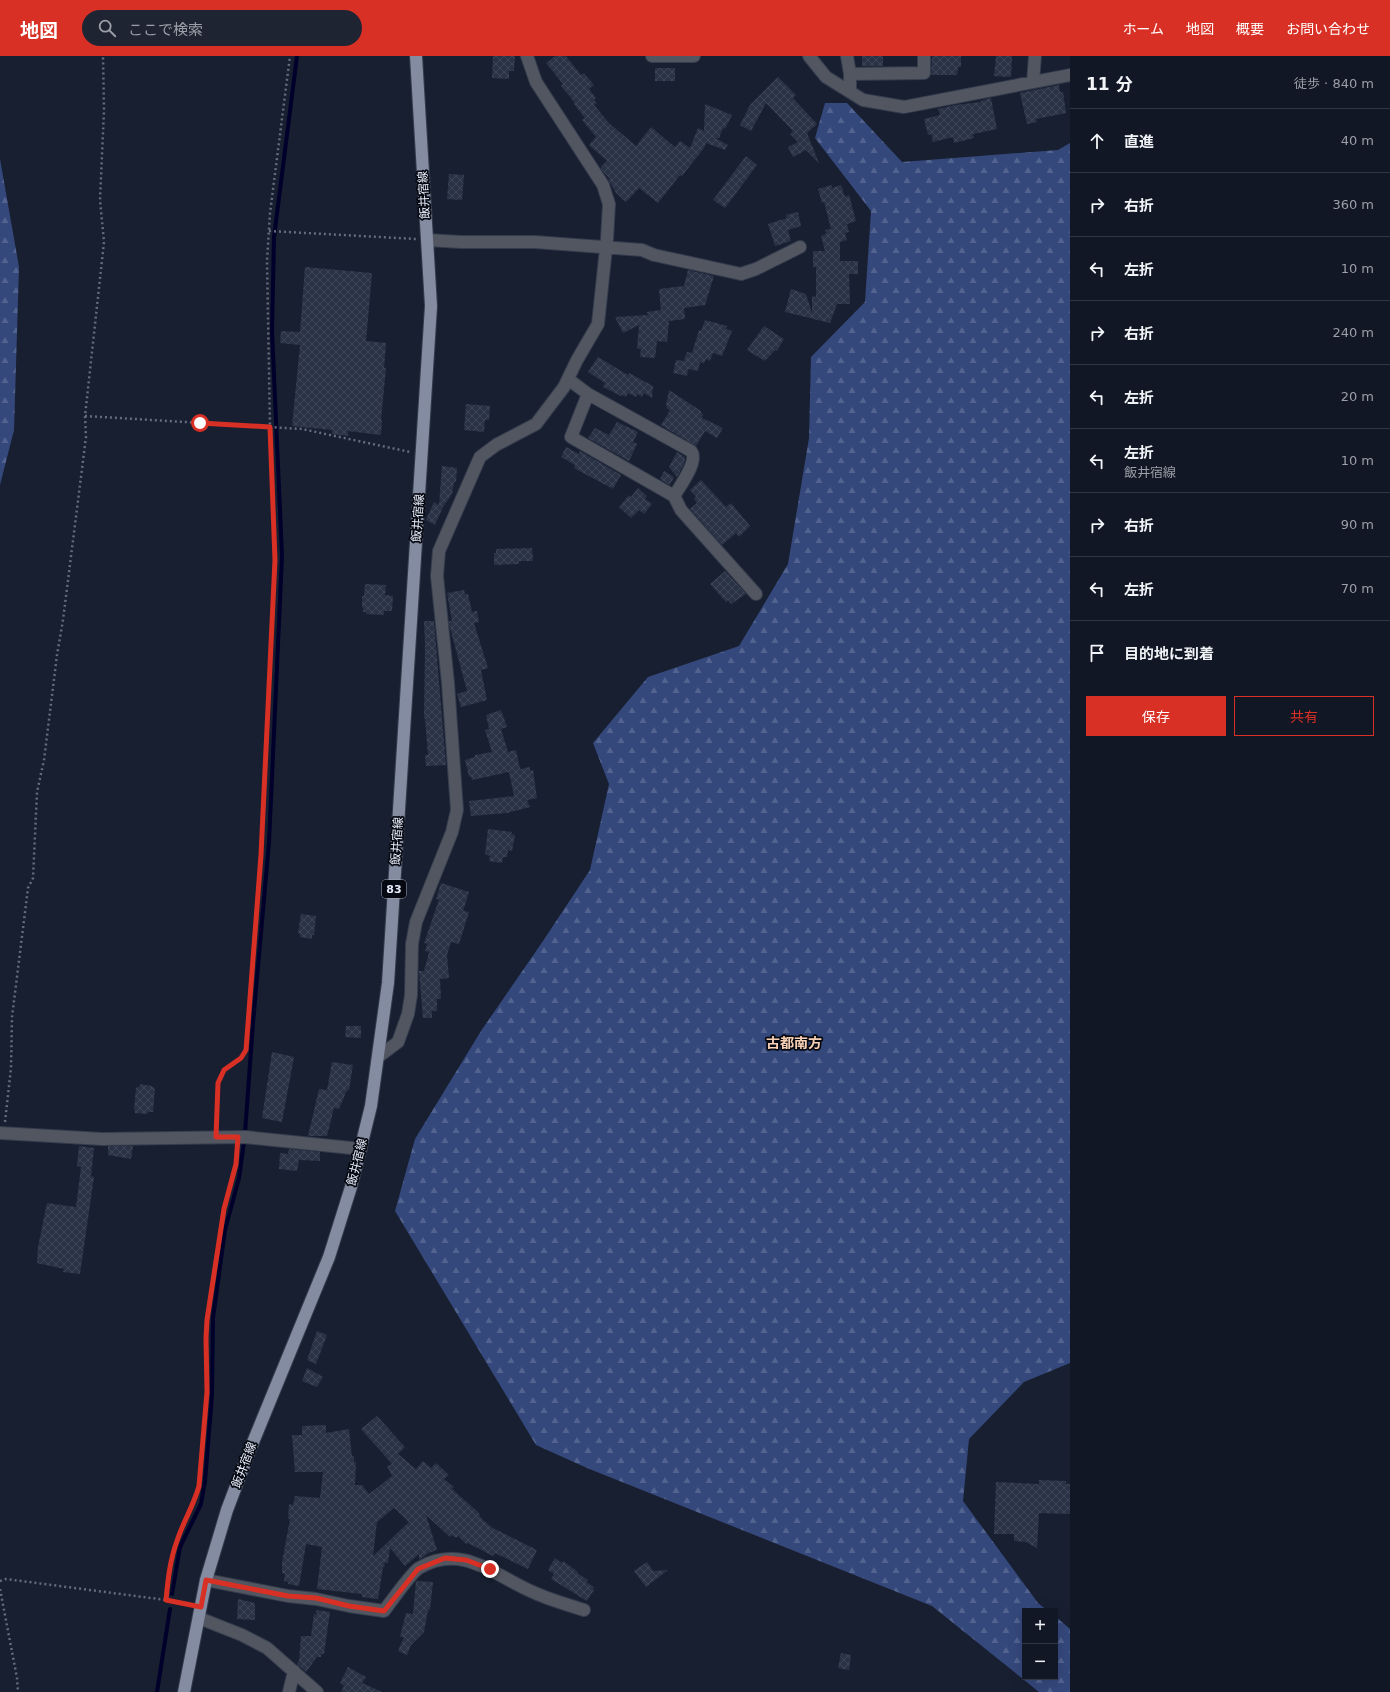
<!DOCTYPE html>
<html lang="ja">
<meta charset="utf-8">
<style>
body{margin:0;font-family:"DejaVu Sans","Noto Sans JP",sans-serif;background:#1e2432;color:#f1f3f6}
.controls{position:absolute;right:12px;bottom:12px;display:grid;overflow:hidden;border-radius:0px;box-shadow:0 4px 16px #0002}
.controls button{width:36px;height:36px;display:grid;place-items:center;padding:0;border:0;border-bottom:1px solid #303642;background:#111725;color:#f1f3f6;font:20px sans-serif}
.stop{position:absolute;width:12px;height:12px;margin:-9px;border:3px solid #d93025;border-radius:50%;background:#fff}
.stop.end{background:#d93025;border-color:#fff;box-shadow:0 1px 4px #0008}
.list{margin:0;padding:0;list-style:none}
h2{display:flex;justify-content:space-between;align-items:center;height:52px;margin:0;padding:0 16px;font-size:17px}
h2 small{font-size:13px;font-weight:400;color:#9c9fa7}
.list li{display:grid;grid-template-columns:26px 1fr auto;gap:12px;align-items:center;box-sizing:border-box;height:64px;padding:0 16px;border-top:1px solid #303642}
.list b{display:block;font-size:15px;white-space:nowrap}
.list p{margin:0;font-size:13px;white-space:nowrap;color:#9c9fa7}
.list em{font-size:13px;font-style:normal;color:#9c9fa7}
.actions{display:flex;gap:8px;padding:12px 16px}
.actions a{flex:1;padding:9px 0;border:1px solid #d93025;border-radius:0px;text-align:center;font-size:14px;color:#d93025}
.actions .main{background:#d93025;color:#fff}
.icon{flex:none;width:22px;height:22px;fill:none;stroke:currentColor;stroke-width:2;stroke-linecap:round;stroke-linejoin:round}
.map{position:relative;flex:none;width:1070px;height:1636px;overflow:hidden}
header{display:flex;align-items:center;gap:24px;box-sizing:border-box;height:56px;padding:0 20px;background:#d93025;color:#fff}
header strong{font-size:19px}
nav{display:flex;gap:22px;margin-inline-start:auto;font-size:14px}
.search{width:280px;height:36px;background:#1e2432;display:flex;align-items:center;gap:10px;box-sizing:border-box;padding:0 14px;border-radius:22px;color:#9c9fa7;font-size:15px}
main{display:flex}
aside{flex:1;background:#111725}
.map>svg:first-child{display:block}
</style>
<header>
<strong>地図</strong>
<div class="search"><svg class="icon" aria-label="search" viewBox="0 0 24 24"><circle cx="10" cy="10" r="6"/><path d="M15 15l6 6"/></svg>ここで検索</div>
<nav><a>ホーム</a><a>地図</a><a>概要</a><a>お問い合わせ</a></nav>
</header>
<main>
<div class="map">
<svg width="1070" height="1636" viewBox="0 0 1070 1636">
<defs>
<pattern id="forest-firs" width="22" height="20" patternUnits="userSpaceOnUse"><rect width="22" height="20" fill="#35487c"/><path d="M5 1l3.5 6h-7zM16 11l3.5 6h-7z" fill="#526390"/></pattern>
<pattern id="building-cross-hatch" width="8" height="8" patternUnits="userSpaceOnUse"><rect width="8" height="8" fill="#2a3246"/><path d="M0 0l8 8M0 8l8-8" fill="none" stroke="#3f4658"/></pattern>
</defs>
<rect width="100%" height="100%" fill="#171f31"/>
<path fill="url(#forest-firs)" d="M825 47H847L902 106 1058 94 1070 87V1307L1024 1326 969 1383 963 1445 1038 1547 1048 1555H1025V1621H1055V1560L1070 1573V1636H1039L932 1550 587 1412 536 1389 395 1155 415 1083 481 975 543 885 590 814 609 728 593 687 648 621 739 590 788 508 809 382 811 301 865 246 871 155 815 82Z
M0 103 19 211 14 374 0 429Z"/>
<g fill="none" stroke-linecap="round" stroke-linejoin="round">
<path stroke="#01002b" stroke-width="4" d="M245 1077 253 967 269 786 282 500 272 275 274 181 297 0
M172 1538 180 1491 201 1448 205 1425 212 1339 213 1262 225 1174 239 1122 244 1086
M157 1636 170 1553"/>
</g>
<path fill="url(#building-cross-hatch)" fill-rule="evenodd" d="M493 0H515L514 15H509V23L492 22Z
M555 0H566L581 19 584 17 594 29 589 33 596 42 594 44 597 47 594 49 609 67 636 90 651 71 675 91 680 85 690 92 698 72 704 75 705 48 732 59 725 73 723 72 719 82H715L728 89 725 94 706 87 704 92 682 120 680 119 658 147 639 132 626 146 616 137 608 123H610L601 113V111L607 105 589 89 596 81 582 64 585 62 574 48 575 47 561 30 563 28 546 7Z
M862 0H883V10H862Z
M932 0H961V11H958L957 19H931Z
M996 0H1012L1011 21 994 20Z
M655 12H675V25H655Z
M778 21 796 39 793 42 817 68 807 77 819 107 806 94 793 101 788 91 798 86 790 78 793 75 766 47 751 75 740 69 750 49Z
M1059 29 1060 36H1063L1066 57 1036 63 1037 66 1027 68 1020 37Z
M991 42 997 73 973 78 974 82 954 87 953 81 933 86 931 78 928 79 924 63 940 59 938 53 955 49 981 46 980 45Z
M746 100 757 109 725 152 713 144Z
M449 118 464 119 462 144 447 143Z
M832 129V132L841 129 845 141 849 139 856 165 847 168 849 176 845 177 847 184 840 186V205H858V218H849L850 248H837L830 267 785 256 791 233 806 238 812 257V240L816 241V211H813V195H825L821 180 826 178 825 174 831 173 824 146 822 147 818 133Z
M798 156 801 170 788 174 791 185 775 190 768 168 787 162 786 159Z
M305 211 372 217 366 285 386 287 384 312H386L381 364H382L381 379 348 375V380L332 378V374L292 370 300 289 280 287 281 275 300 276Z
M688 214 714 220 705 249 684 252 685 263 669 265 667 286 657 285 655 302 640 301 641 293H637L639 269 623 277 615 261 648 259 647 256 661 254 659 233 684 230Z
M705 264 727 270 726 273 732 275 722 300 713 297 710 305 706 303 704 307 700 306 698 315 688 313 687 320 673 317 676 304 684 305 687 296 692 297 699 274 701 275Z
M764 270 784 283 777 295 775 294 765 305 747 294Z
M598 301 628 319 629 317 653 330 652 342 644 337 642 341 637 338 636 341 628 337 626 341 622 339 621 340 603 331 605 327 588 316Z
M669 334 701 355V357L703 359 702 362 723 372 717 382 705 375 696 390 661 369 670 354 666 352 667 350 666 349Z
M466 348 490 350 489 364H485L484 376 464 374Z
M617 366 638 376 633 386 637 388 629 405 588 382 595 372 609 379Z
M566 391 579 398 580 395 621 419 613 433 574 412 575 409 561 401Z
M677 396 685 401 684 408 677 421 669 411Z
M442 410 457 412 456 426H454L452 438 443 451 435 469 426 464 434 446 439 449Z
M664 415 674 421 670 429 660 423Z
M701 424 726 451 731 447 750 470 739 481 736 477 722 489 690 453 697 447 694 443 696 440 690 434Z
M638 432 647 440 645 443 652 448 644 458 639 454 631 462 619 451 629 439 631 441Z
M532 492 533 505H519V508L494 509V497H496V493Z
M725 515 746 538 731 548 728 544 726 546 710 528Z
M365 528 386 529 385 539 393 540 392 555H384V559L366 558V556H363V552L362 551V540H364Z
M464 534 465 538H468L472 556 477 555 479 566 474 567 488 612 481 614 487 644 461 651 457 638 467 635 449 568V565H452L447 537Z
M424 565H434L446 709 426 710 425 699H428L425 663 424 662 425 589Z
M501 654 507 671 501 673 508 696 516 694 520 713 530 711V715L533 714 537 742 527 744 530 751 507 757 471 760 469 745 514 740 509 716 472 724 471 720 469 721 465 704 475 701V699L492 696 485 674 489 673 486 659Z
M488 773 512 776 511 778 515 779 512 795 508 794 507 801H503L502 807 489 805 490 800 485 798Z
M441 827 469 836 463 855 469 856 459 888 451 886 447 899 449 922 440 923 441 943H437V955H432V962H423L419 915H424L429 896 425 895 427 888 424 887 439 844 436 843Z
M301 858 316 860 314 879H312V883L300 881V878L298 877Z
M346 970H361V982L345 981Z
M272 996 294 1001 282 1066 262 1062Z
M332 1006 353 1009 349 1034H347L339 1053 334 1052 327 1080H308L319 1033 327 1034Z
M140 1028 152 1030V1031L155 1032 153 1056H148L147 1058 135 1057V1054H134L136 1032 140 1030Z
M79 1090 94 1092 91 1120 94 1121 80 1218 63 1216 64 1213 37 1207 38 1191 47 1147 76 1151 81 1111 77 1110Z
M108 1090H133L131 1103 108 1099Z
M289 1093 320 1096V1105L299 1104 297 1115 279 1113 280 1097 288 1098Z
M317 1275 327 1279 316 1308 307 1304Z
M307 1312 323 1321 317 1331 302 1325Z
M377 1360 405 1391 398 1398 416 1413 423 1405 431 1412 436 1407 449 1419 444 1423 454 1431 452 1433 479 1457 480 1461 491 1471 537 1494 528 1513 495 1497 493 1500 468 1487 466 1488 458 1480 456 1482 452 1479 450 1481 426 1459 437 1494 428 1497 419 1504V1498L405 1510 390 1492 388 1507 385 1506 384 1511H383L378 1543 362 1541V1538L317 1533 322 1491 306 1488 299 1530 288 1528V1526L284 1525 285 1518 282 1517V1507L290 1463H288L289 1448 293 1449 295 1440 320 1442 323 1416H295L292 1379H302V1370L326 1369V1377L349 1373 352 1400 354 1401V1406H356L355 1429H362L369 1438 392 1420 387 1410 392 1408 361 1373ZM394 1452 409 1466 373 1500 377 1466Z
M1039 1424 1066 1425V1428H1070V1458L1039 1457 1037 1492 1026 1486 1014 1485V1478H994L996 1426 1039 1428Z
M555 1502 562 1507 563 1505 578 1516 577 1517 588 1524 586 1526 594 1531 593 1533 594 1534 587 1545 551 1523 554 1518 548 1514Z
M647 1506 653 1515 668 1514 646 1531 634 1515Z
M416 1525 433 1526 430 1554H428L424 1576 411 1589 407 1599 398 1595 404 1581H400L406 1557 413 1558Z
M238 1543 255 1547V1564L237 1563Z
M316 1554 330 1556 324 1598H321V1601H317L306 1616 297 1608 299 1605 301 1580H311L314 1558 317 1559Z
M841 1597 851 1599 849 1614 838 1612Z
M348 1611 366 1621 362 1627 382 1636H341L344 1630 340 1627Z"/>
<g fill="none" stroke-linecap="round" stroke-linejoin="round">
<g stroke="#343c4d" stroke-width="14">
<path id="minor" d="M652 0H694
M809 0 826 21 863 44 904 51 1070 19
M847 0 850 18
M1033 26 1035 0
M850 36V18L924 17V0
M427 184 461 186H535L642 194 654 199 741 218 756 213 800 191
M568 323 588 338 691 395C699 405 680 430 674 440L571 381 588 338
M674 440 681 454 756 538
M378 1001 398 986 408 958 411 939 412 888 416 866 452 776 457 754 448 627 437 520 439 495 480 401 496 389 536 368 564 331 577 304 598 268 607 183 609 148 603 129 536 26 527 0
M0 1077 102 1083 245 1081 361 1093
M206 1524 288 1540 316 1543 349 1550 384 1555C390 1547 412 1516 419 1512 463 1486 496 1521 535 1537 551 1544 568 1549 584 1554
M199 1562 242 1579 267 1592 317 1636
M289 1636 294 1615"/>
</g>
<g stroke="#343c4d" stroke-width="14">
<path id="major" d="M184 1636 206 1524 227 1454 249 1396 329 1201 351 1131 371 1050 388 927 431 250 416 0"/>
</g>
<path stroke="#656c7c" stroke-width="2.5" stroke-dasharray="2 3" stroke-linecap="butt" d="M269 175 416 183
M85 360 302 373 410 396
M5 1066 11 1012 12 961 28 832 33 822 37 736 44 704 57 599 63 564 86 381 85 360 104 186 100 144 104 54 103 0
M217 1071 218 1027 224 1014 241 1002 246 994 261 799 275 504 270 371 267 205 270 157 290 0
M0 1525 6 1523 166 1544 189 1548
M0 1533 17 1622 18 1636
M166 1544C168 1523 170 1504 177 1485 183 1466 194 1449 199 1430L207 1336 206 1282 207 1264 224 1153 236 1108 237 1093"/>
<use href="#minor" stroke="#525660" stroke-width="12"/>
<use href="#major" stroke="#848ca1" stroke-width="12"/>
</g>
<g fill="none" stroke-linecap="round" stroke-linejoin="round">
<path stroke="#d93025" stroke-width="5" d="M200 367 270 371 275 504 261 799 246 994 241 1002 224 1014 218 1027 216 1081H238L236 1108 224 1153 207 1264 206 1282 207 1336 199 1430C194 1449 183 1466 177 1485 170 1504 168 1523 166 1544L201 1551 206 1524 288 1540 316 1542 349 1550 384 1555 418 1513 445 1502 466 1504 490 1513"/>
</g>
<g text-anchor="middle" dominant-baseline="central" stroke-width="3.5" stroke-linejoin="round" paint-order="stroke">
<rect fill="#060911" stroke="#a3a8b4" stroke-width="1" x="382" y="824" width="24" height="18" rx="3"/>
<g font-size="11" font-weight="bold" fill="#e6ecfa">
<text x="394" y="833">83</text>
</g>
<g font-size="12" fill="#e6ecfa" stroke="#060911">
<text transform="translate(424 139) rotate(-93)">飯井宿線</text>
<text transform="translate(418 462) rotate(-86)">飯井宿線</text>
<text transform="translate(397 785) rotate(-86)">飯井宿線</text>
<text transform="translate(357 1106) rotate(-76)">飯井宿線</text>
<text transform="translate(244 1409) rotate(-69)">飯井宿線</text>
</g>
<g font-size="14" font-weight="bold" fill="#f8d0b3" stroke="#060911">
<text x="794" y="987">古都南方</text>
</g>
</g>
</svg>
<div class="controls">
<button>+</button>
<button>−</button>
</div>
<div class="stop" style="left:200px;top:367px"></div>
<div class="stop end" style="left:490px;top:1513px"></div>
</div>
<aside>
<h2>11 分<small>徒歩 · 840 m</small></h2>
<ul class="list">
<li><svg class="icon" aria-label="ahead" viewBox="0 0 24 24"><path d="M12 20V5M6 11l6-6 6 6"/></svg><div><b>直進</b></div><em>40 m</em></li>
<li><svg class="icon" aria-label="right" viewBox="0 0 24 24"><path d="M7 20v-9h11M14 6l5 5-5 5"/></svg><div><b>右折</b></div><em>360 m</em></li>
<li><svg class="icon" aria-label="left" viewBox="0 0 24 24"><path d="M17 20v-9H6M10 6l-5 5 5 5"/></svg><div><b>左折</b></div><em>10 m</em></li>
<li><svg class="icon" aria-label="right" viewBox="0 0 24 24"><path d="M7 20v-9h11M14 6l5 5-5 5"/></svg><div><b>右折</b></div><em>240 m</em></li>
<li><svg class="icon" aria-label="left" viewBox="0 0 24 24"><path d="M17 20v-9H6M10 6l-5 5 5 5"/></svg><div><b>左折</b></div><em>20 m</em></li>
<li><svg class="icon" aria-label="left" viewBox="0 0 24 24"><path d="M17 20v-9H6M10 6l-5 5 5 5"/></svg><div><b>左折</b><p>飯井宿線</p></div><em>10 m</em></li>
<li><svg class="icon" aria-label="right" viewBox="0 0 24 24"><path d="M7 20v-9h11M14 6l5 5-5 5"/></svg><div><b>右折</b></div><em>90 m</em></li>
<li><svg class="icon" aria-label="left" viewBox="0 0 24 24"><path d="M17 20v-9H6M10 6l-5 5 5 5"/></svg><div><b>左折</b></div><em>70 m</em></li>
<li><svg class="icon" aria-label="arrive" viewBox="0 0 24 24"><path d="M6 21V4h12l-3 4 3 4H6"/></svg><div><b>目的地に到着</b></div></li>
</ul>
<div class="actions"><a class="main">保存</a><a>共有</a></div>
</aside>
</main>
